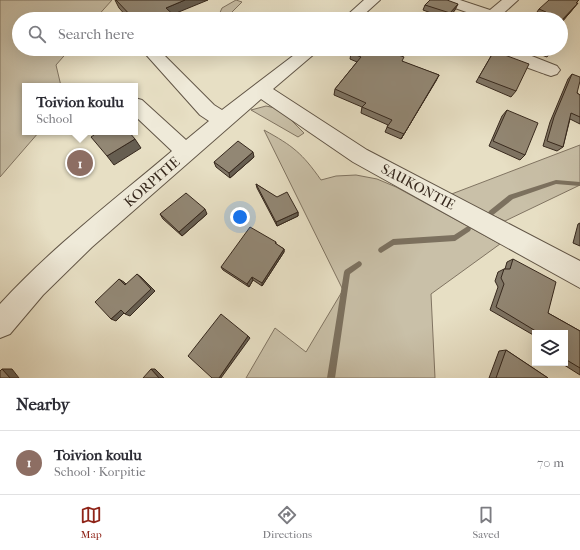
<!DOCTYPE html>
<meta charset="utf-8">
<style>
body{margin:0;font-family:"IM FELL French Canon",serif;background:#f2f2f3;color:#2b2b33}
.controls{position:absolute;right:12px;bottom:12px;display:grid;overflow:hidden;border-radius:0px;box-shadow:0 4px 16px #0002}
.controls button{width:36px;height:36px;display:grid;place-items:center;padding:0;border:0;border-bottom:1px solid #e1e1e2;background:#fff;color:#2b2b33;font:20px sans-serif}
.you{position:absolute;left:240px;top:217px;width:14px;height:14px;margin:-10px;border:3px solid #fff;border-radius:50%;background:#1a73e8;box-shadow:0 0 0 6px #1a73e833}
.badge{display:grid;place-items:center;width:26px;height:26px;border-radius:50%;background:#8f2418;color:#fff;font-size:13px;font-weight:700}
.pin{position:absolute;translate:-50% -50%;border:2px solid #fff;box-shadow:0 1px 4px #0006}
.popup{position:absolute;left:22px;top:83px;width:116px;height:52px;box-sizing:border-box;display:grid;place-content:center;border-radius:0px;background:#fff;filter:drop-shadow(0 1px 3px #0005);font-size:13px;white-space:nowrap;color:#7c7c81}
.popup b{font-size:15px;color:#2b2b33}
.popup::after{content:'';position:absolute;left:50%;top:100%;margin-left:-8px;border:8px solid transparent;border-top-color:#fff}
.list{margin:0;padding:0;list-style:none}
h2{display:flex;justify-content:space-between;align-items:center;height:52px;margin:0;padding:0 16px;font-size:17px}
h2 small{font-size:13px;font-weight:400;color:#7c7c81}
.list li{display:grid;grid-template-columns:26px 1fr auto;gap:12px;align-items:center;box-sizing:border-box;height:64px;padding:0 16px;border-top:1px solid #e1e1e2}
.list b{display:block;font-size:15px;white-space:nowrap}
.list p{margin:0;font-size:13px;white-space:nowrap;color:#7c7c81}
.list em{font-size:13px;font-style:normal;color:#7c7c81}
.icon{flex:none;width:22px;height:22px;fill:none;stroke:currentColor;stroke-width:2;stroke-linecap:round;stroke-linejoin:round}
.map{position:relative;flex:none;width:580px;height:378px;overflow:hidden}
.search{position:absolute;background:#fff;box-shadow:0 4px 16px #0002;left:12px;right:12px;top:12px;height:44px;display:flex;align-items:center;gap:10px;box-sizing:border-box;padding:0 14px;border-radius:22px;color:#7c7c81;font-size:15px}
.sheet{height:116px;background:#fff}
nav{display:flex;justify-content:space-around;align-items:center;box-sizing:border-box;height:56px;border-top:1px solid #e1e1e2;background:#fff;font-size:11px;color:#7c7c81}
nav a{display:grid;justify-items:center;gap:2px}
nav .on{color:#8f2418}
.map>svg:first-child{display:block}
</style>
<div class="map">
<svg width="580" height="378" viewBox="0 0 580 378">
<rect width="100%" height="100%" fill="#e7dfc4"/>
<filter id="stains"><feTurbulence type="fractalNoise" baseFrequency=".005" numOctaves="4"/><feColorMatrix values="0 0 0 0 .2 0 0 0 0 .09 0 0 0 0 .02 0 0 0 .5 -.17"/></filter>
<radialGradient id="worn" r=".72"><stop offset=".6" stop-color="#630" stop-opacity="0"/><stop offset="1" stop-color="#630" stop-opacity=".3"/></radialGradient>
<path fill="#c9c0a8" stroke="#807462" d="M0 0H112L95 19H19V49H70L56 65 61 86H25V132H39L0 177Z
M236 0 242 2 225 19 218 17 222 8Z
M266 106 280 109 304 133 298 137 251 110Z
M264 130C293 146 302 153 321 180L336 176 356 175 377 179 396 187 500 244 431 294 435 378H246L275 328 306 352 343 290Z
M580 145V185L505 221 449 195Z"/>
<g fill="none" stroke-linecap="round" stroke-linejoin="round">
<path fill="#7c715f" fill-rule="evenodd" d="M556 180 580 182V186L556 184 513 199 493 215 491 216 489 215 488 213 489 211 509 195Z
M468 226 470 227 471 229 470 231 455 241 394 245 381 253 379 252 378 250 379 248 393 239 454 235Z
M359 261 361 262 362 264 361 266 350 274 335 378H327L344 272 345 270Z"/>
<g stroke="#625647" stroke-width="2">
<path id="minor" d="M364 0H380L359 19H343Z
M439 0H460L490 10 502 0H518L497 19H486L441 3Z
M141 49H158L214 105 222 110 302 49H320L273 89 367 150 580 261V288L353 162 261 99 92 247 43 295 10 334 0 338V304C52 247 113 201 172 151L135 116V98L142 100 186 140 209 121 200 115Z
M494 49H514L557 66 560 70 557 74 551 76 545 74C532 69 501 60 494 49Z"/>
</g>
<use href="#minor" fill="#efead9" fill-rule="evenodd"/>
</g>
<path fill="#7e7464" stroke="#36281d" d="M115 0 173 14 178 19H129L119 8Z
M577 3 573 9 561 23V19H542V18L535 15 539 9Z
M425 5 455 10 447 19 423 10Z
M459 49H485L483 53 459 50Z
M526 49H553L547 57Z
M383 50 403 62 439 75 401 139 385 132 388 125 361 113 362 107 334 95 335 89 357 62 350 59 351 53Z
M494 51 516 91 511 97 476 82Z
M572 74 577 93 580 95V124L570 119 563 147 557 151 543 146 550 122 568 79Z
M507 110 525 155 520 160 489 146 502 116Z
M254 157 230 178 216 167 214 162Z
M256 184 298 212V216L277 226 257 188Z
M160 214H207L182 236 163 219Z
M580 223V246L573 243 578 224Z
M276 242V244L284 249V252L262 286 253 280 249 287 223 270 221 267Z
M513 259 548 313 580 331V375L561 363H565V333H535V336L490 310 498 287 495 281 498 272 504 269H505L507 262Z
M506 350 548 378H489L499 351Z"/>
<path fill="#665e51" stroke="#36281d" d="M185 0H208L169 16 166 8Z
M578 3 573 9 561 23V21Z
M458 4 455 10 448 19 450 13Z
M439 75 436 81 401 139 404 134Z
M135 139 141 148 114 165 107 156Z
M253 152 254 157 230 178 229 173Z
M205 209 207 214 182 236 179 232Z
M298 212V216L277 226 276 222Z
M284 249V252L262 286V283Z
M137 274 141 277 155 291 130 316 125 314Z
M252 277 253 280 249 287 247 284Z
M119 279 124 282 130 288 125 285Z
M121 310 125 312 116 321 111 319Z
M248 336 250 338 221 378H219Z
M2 369H12L19 378H10Z
M151 369H155L164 378H159Z"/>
<path fill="#928774" stroke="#36281d" d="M116 0H185L166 8 178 19H134Z
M430 0H447L458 4 450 13 425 5Z
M549 0H579L576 3H578L561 21V19H543L546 12 539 9Z
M355 49H382L404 57 402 61 439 75 404 134 387 127 392 120 362 107 366 103 335 89 361 57 351 53Z
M546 49H553L552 51Z
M494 51 529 64 516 91 479 77Z
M572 74 580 77V81L577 93 580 95V117L571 113 563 147 547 141 554 117Z
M507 110 538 123 525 155 493 141Z
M92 132H129L135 139 107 156 91 137 94 135Z
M238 141 253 152 229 173 214 162Z
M256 184 277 197 287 192 298 212 276 222Z
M186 193 205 209 179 232 160 214Z
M250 227 276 242 275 243 284 249 262 283 252 277 247 284 221 267Z
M513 259 556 282 548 313 580 331V368L565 359V333H539L496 307 504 284 501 278 504 269H510Z
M137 274 151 289 125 314 121 310 111 319 95 302 119 279 125 285Z
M221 314 248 336 219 378H212L188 356Z
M506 350 548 378H496Z
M2 369 10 378H0V371Z
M151 369 159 378H143Z"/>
<g text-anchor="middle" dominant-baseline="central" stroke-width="3.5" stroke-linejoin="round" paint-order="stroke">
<g font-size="14" fill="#36281d" stroke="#efead9">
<text transform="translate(152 182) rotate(-41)">KORPITIE</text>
<text transform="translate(418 187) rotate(28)">SAUKONTIE</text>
</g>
</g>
<rect width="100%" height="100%" filter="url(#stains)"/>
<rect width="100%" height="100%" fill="url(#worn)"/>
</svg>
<div class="controls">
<button><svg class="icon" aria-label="layers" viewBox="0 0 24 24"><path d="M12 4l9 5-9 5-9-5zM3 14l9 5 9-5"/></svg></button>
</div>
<div class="you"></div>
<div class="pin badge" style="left:80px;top:163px;background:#8d6e63">1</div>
<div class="popup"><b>Toivion koulu</b>School</div>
<div class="search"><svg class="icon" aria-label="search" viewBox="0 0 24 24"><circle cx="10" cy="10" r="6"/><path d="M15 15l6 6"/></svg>Search here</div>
</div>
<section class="sheet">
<h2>Nearby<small></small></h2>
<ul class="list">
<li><span class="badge" style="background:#8d6e63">1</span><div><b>Toivion koulu</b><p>School · Korpitie</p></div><em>70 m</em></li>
</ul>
</section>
<nav>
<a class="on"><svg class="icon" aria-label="map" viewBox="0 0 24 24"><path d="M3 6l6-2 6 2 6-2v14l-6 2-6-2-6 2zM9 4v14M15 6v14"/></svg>Map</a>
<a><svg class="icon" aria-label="directions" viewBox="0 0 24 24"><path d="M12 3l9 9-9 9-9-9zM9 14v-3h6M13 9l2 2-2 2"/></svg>Directions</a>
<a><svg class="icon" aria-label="saved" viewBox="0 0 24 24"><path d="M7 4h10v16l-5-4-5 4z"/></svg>Saved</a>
</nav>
